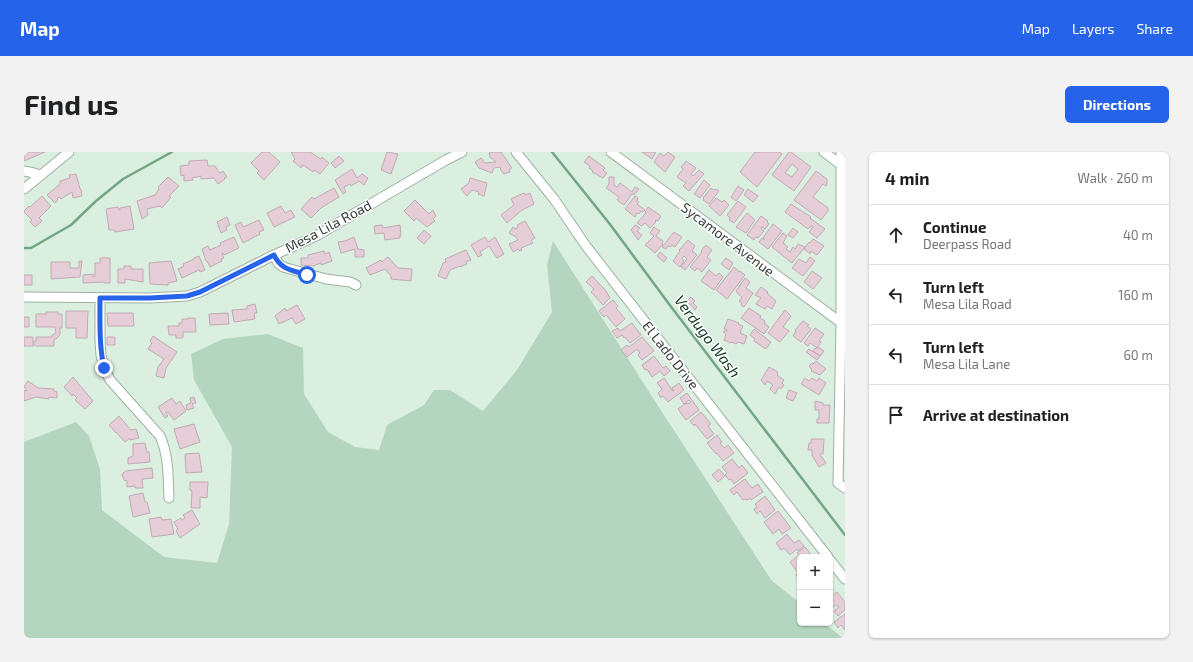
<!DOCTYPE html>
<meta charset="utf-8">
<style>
body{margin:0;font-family:"Exo 2",sans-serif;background:#f2f2f2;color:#202124}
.controls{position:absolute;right:12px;bottom:12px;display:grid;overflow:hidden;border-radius:6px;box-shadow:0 1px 3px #0004}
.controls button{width:36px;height:36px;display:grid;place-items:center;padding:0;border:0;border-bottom:1px solid #e0e0e0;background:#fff;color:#202124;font:20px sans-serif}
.stop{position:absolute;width:12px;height:12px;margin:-9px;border:3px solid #2563eb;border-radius:50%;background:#fff}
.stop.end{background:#2563eb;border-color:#fff;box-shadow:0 1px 4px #0008}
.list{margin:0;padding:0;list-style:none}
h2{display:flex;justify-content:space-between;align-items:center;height:52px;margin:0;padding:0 16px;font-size:17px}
h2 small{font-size:13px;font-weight:400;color:#757577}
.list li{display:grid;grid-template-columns:26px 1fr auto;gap:12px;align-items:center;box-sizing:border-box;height:60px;padding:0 16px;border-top:1px solid #e0e0e0}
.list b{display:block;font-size:15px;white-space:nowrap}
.list p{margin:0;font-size:13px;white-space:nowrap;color:#757577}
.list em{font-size:13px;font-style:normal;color:#757577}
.icon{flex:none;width:22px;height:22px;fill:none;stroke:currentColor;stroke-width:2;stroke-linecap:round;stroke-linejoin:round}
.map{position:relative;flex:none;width:821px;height:486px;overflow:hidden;border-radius:6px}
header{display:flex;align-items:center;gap:24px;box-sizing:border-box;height:56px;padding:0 20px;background:#2563eb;color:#fff}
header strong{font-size:19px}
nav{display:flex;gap:22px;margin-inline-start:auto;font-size:14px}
.intro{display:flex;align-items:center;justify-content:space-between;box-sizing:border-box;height:96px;padding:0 24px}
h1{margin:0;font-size:28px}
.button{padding:10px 18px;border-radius:6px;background:#2563eb;color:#fff;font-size:14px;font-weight:700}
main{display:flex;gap:24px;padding:0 24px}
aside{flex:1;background:#fff;border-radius:6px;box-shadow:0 1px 3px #0004}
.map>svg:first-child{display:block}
</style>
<header>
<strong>Map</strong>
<nav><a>Map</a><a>Layers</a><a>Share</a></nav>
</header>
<div class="intro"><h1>Find us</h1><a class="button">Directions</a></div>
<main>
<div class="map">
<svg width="821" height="486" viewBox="0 0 821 486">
<rect width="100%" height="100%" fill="#dbefe1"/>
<path fill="#b4d5bf" d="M529 89 627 243 748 429 776 451V471H800L819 486H0V290L52 270 65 284 76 317 78 358 140 405 193 411 205 372 208 295 170 228 167 202 199 187 244 182 279 196 280 242 304 280 331 295 355 298 363 273 400 253 410 238H426L459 259 493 218 528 160 523 113Z"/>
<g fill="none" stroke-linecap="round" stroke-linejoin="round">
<path stroke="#73a684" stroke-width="2.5" d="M528 0 585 71 648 156 821 383
M0 96H7L47 73 72 49 99 27 148 0"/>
</g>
<path fill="#e5ced8" stroke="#c1aab3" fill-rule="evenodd" d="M0 0H21L0 9Z
M238 0H245L256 10 240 28 233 21 235 19 227 11Z
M267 0H286L297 7 298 5 305 11 296 22 290 18 289 20 279 13 277 16 269 9 271 7Z
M363 0 374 2 367 22 357 18Z
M467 0H477L488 16 485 18 486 20 480 22 476 17 477 16 475 15 470 16 468 21 455 16 451 10 457 6 461 11 472 10 466 5 465 1Z
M618 0H632L628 7Z
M644 0 651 5 641 20 630 10 636 1 640 4Z
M731 0H755L758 2 733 35 716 20Z
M765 0H767L787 15 770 39 748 23ZM768 12 774 17 768 25 761 21Z
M315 4 320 9 311 16 307 11Z
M565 4 581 16 579 18 583 21 579 26 568 20 569 19 565 16 566 14 560 10Z
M183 8 184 14H191L194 19 196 21 199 19 203 25 200 26 201 27 194 32 190 26 177 27V24L168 26 169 28 160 29V23L157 24 156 14 165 13V9Z
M662 9 672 16 667 22 669 24 675 18 680 22 665 39 659 34 662 31 653 25 659 17 657 15Z
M328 17 333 26 338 22 344 26 340 33 335 29 327 34 326 32 320 35 322 40 319 42 311 28Z
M792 19 803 27V33L802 34 799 32 789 45 804 56V59L797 68 770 48Z
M52 22 56 37H57L58 44 49 46 48 40 37 47 35 45 33 47 34 48 31 51 23 43 36 32V29L46 26 45 23Z
M144 25 155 34 145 44 147 45 138 56 136 54 123 57 124 63 118 67 113 49 131 43 135 37 134 35Z
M585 25H590V33L593 35 596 31 608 40 611 35 615 37 610 43 608 42 600 53 593 48 595 45 582 36 585 32Z
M446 26 463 31 460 44 454 42 455 40 448 38 443 44 437 37 445 31Z
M680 28 686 33 676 46 670 42Z
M714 34 720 38 712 49 707 45Z
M310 36 315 45 297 56 287 66 277 57 288 45 290 47Z
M687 36 690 38 692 37 695 39 685 52 679 48 680 47 679 46Z
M724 37 734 44 729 50 720 43Z
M500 41 501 43 506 41 510 52 498 58 483 71 477 63 490 53 487 47Z
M18 44 27 54 15 66 18 69 11 75 6 70 8 68 0 60V59L5 54 6 55Z
M611 44 614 46 613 49 615 50 613 52 621 58 619 60 617 59 615 62 613 61 611 65 601 57Z
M692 46 698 50 700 48 705 53 696 64 685 54Z
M391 48 405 62 409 58 412 64 409 67 411 69 403 75 392 66 390 69 380 59Z
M714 49 722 55 710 71 705 68 706 66 703 63Z
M767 52 787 65 786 66 801 77 793 86 785 80 789 75 787 74 784 77 761 60Z
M106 54 110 77 91 80 90 78H85L82 57 94 55 95 58H96V56Z
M257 54 261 61 267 58 271 65 250 75 243 61Z
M624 55 637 64 634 69 632 68 631 69 632 70 626 76 621 71 618 74 613 71 622 61H621Z
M723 61 731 68 722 81 712 75Z
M737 64 744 69 743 70 745 72 741 77 738 75 737 77 740 79 734 86 732 85 730 88 723 83Z
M203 65 206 73 202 75 203 78 197 81 193 70Z
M235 68 240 78 235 80 236 82 219 91 211 73 217 70 219 75Z
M501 69 511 86 507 88 509 91 497 96 498 98 496 99 494 97 489 100 485 92 494 88 492 85 485 81 489 75 492 77 494 74 493 73Z
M749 72 758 79 744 97 735 90 738 86 740 88 741 87 739 86Z
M358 73 359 76 376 73 377 83H376V86L361 88 360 81 351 82 350 74Z
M611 73 616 76 613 79 618 83 614 88 607 78Z
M630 75 636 79 632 84 639 89 638 91 639 92 631 101 621 93 630 84 626 81Z
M769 76 774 80 769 86 764 83Z
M400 78 407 84 400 92 393 86Z
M650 80 658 85 651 95 648 93 646 95 644 94 642 97 638 95Z
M759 81 763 84 759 91 764 95 762 97 766 100 769 95 771 97 774 92 781 95 768 111 748 95Z
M210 85 215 96 200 103 199 101 198 102 200 106 197 107 198 109 186 115 183 109H182L178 97 184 94 186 98 197 93 196 91Z
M330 85 334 97 340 98V105H331V97L317 101 314 90 321 89Z
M461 85 464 90 471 85 480 102 473 106 465 94 456 100 458 103 454 105 447 93Z
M789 87 800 94 793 103 787 99 786 102 780 97 785 90 786 91Z
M664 88 671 94 668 99 673 103 661 118 657 115 663 107 660 104 658 106 660 109 656 115 649 109 656 99 655 98Z
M682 93 688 98 683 105 687 108 678 120 673 116 671 119 666 115 678 100 677 99Z
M442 98 447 108 442 110 443 112 436 115V114L426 118 422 127 414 124 419 111 422 110 421 107Z
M300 99 301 102 305 100 308 109 297 113V111L289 114 277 113V106H284V103Z
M636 100 643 106 640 110 633 104Z
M175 104 181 118 176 120 175 118 158 126 154 117 160 114 159 112 170 107V106Z
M364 105 374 116 388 117 387 129 367 127V124L361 117 346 123 342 116 357 108 358 110Z
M786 105 791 109 779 124 768 116 775 107 782 111Z
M76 106H86V131H80V130L59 131V123L69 122V125L71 124V111H76Z
M702 106 709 111 705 118 697 112Z
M55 109H58L56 125 27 127V110H46V116H55Z
M147 109 153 129 144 131V133L126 132 125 111Z
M100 114H107V117H119V130L101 127V131H94V117H100Z
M710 115 716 120V119L721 123 703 147 692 138Z
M685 118 692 124 695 121 699 125 690 138 677 129Z
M788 119 798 126 789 137 780 130Z
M0 123H8V133H0Z
M568 124 582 139 586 146 579 153 567 140 570 137 562 130Z
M721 126 726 130 722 136 729 141 720 155 717 153 718 151 715 149 718 145 713 141V140L712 139Z
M737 135 744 140 743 141 752 149 748 157 743 154 741 157 732 152 737 146 731 143Z
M667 145 671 149 669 151 673 155 671 158 663 149Z
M589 148 594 154 592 156 601 167 592 175 582 163 580 165 575 159Z
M231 152 233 161H230L231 167 210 170 208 158 223 157V154Z
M273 153 281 167 272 172 268 166 255 172 251 164 261 156 262 159Z
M725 156 737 164 736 166 741 169 740 171 745 175 740 182 717 166Z
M761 158 767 164 759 175 765 179 756 190 744 181Z
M42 159H64L63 186H52V176H42Z
M22 160H34V162H38V176H36V183L32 187H30V194H12L10 193V189H12V185H28V183L32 181 31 175H12V162H22Z
M83 161H109L110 174H84Z
M204 161 205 172 186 173 185 162Z
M0 165H5V175H0Z
M164 166H171L172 180H159V186H152V183H145L144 174H155V171H158V167H164Z
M704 167 715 171 714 172 719 174 716 181 723 184 720 192 714 190 712 192 707 190V191L700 188 702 182 699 180 701 179H703V178L700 177Z
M779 169 785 173 783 174 787 177 777 190 769 184 772 179 771 178Z
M608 171 617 183 606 191 601 185 600 186 598 183 593 186 588 179 594 176 596 179Z
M791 176 800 182 795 189 797 190 793 196 786 191 784 194 780 191Z
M730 177 747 190 742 197 730 189 731 187 726 183Z
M129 184 153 200 142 216 140 226 132 224 134 215 140 207 124 197 128 191 126 189Z
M0 185H9V194H0Z
M83 185H91V193H83Z
M618 185 630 199 618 208 614 203 616 201 613 197 603 205 597 198 603 193 605 195Z
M794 195 800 199 796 204 789 199 791 196 792 197Z
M785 197 796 204 793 208 782 200Z
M630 204 639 216 642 214 646 219 640 224 636 219 628 225 623 217 621 218 618 213Z
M792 209 802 217 796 223 787 219 788 218 785 214 788 211 789 212Z
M745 215 754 220 753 223 760 228 758 231 760 233 757 237 755 235 751 242 746 237 749 233 743 229 741 233 737 228Z
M49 225 69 249 61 257 51 248 53 246 49 242 48 244 40 235Z
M640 226 649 239H650L648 236 655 231 660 238 644 250 639 244 637 246 634 241 638 237 633 231Z
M781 226 785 229 788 226 793 229 795 226 802 231 795 243 777 232Z
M4 229 14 236 30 237V239L33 240V246L25 245V247L12 245 0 249V239L3 238 0 235Z
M765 238 773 241 769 249 762 246Z
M663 241 675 258 662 268 654 257 662 251 663 252 667 250 665 248 660 252 656 246Z
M170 245 172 251 168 252 170 256 163 258 162 253 167 251 166 246Z
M148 246 152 252 156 249 162 259 150 268 144 260 142 261 144 264 141 266 134 255Z
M791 249 799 251V253H806L805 271H793V267H795V258H791Z
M677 260 687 272 684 274 690 282 683 287 671 272 670 274 666 269Z
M95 264 107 278 112 277 115 286 106 288V286L101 290 92 280V281L85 273Z
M170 272 176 290 156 297 150 277Z
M693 283 698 290 696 291 700 296 704 293 710 301 699 309 693 301 692 302 683 291Z
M787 287H800L799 302H796V303L797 305H798L802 311 795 315 788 303V298H784L785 291H787Z
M121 291 123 300H125L126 310 104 312V306L109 304V292Z
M175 301 178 320 162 321 161 302Z
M708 307 715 316 718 313 724 321 710 332 707 327 705 328 701 323 703 321 698 315Z
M128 316 129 326 118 327 119 336H111V334L103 335V329L100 328 98 323 99 321 102 319Z
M695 317 701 324 694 330 688 323Z
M721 327 728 336 734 332 739 340 727 348 726 346 724 348 721 347 719 348 713 340 710 343 706 338Z
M166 330H184L183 346 176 345V356H167L168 339 166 338Z
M119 341 121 350H123L126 361 109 365 105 344Z
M741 344 751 358 741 366 736 359 733 362 730 357 733 355 731 352Z
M168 358 176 372 156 386 152 379 154 377 150 370 157 366 158 368 161 366 159 363Z
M754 359 767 376 758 382 755 377 749 382 740 370Z
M137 365 138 368 147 367 150 382 128 385 125 367Z
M763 382 770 391 775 388 780 394 774 399 773 397 766 403 760 396 757 398 752 391Z
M781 395 786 401 781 405H776L775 427 772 423 774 421 766 410 775 403 773 401Z
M813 440 821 450V458L814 464 810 459 815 455 812 453 808 456 806 454V444L807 445Z
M821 462V478L817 473 814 476 810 470Z"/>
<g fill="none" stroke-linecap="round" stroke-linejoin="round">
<g stroke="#9eb1a4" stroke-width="11">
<path id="minor" d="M492 0 530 47 562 94 804 405
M587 0 820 173
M800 0 821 16
M817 0V172L814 331 821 336
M0 19 10 21 16 23
M0 37 45 0
M250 103 254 111 259 115 302 127 326 130 332 133
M0 145 126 146 163 144 176 140 250 103 292 84 422 8 438 0
M76 146V189L77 203 80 216 86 228 136 284C145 304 144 325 145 346
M806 408 821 427"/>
</g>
<use href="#minor" stroke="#fff" stroke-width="9"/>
</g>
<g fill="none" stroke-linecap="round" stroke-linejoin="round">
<path stroke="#2563eb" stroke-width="5" d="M80 216C75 193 76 169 76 146H126L163 144 176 140 250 103C257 118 268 118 283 123"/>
</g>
<g text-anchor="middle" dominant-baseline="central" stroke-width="3" stroke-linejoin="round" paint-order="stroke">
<g font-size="14" fill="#373f39" stroke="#fff">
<text transform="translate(304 74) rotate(-28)">Mesa Lila Road</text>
<text transform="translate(704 87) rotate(37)">Sycamore Avenue</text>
<text transform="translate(647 203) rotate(52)">El Lado Drive</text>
</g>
<g font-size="15" font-style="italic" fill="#0b351e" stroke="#fff">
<text transform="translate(684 184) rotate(53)">Verdugo Wash</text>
</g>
</g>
</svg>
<div class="controls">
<button>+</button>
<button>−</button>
</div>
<div class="stop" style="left:283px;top:123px"></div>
<div class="stop end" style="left:80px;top:216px"></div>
</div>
<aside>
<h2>4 min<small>Walk · 260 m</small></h2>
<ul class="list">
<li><svg class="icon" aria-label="ahead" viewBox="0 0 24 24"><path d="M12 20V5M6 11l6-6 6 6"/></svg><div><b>Continue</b><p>Deerpass Road</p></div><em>40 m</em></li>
<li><svg class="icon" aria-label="left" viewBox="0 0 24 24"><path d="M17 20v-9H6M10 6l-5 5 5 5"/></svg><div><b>Turn left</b><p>Mesa Lila Road</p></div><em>160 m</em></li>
<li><svg class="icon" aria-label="left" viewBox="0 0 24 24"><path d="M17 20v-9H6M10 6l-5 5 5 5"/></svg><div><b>Turn left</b><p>Mesa Lila Lane</p></div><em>60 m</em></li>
<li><svg class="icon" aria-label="arrive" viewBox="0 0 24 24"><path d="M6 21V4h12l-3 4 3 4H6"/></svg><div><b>Arrive at destination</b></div></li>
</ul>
</aside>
</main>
